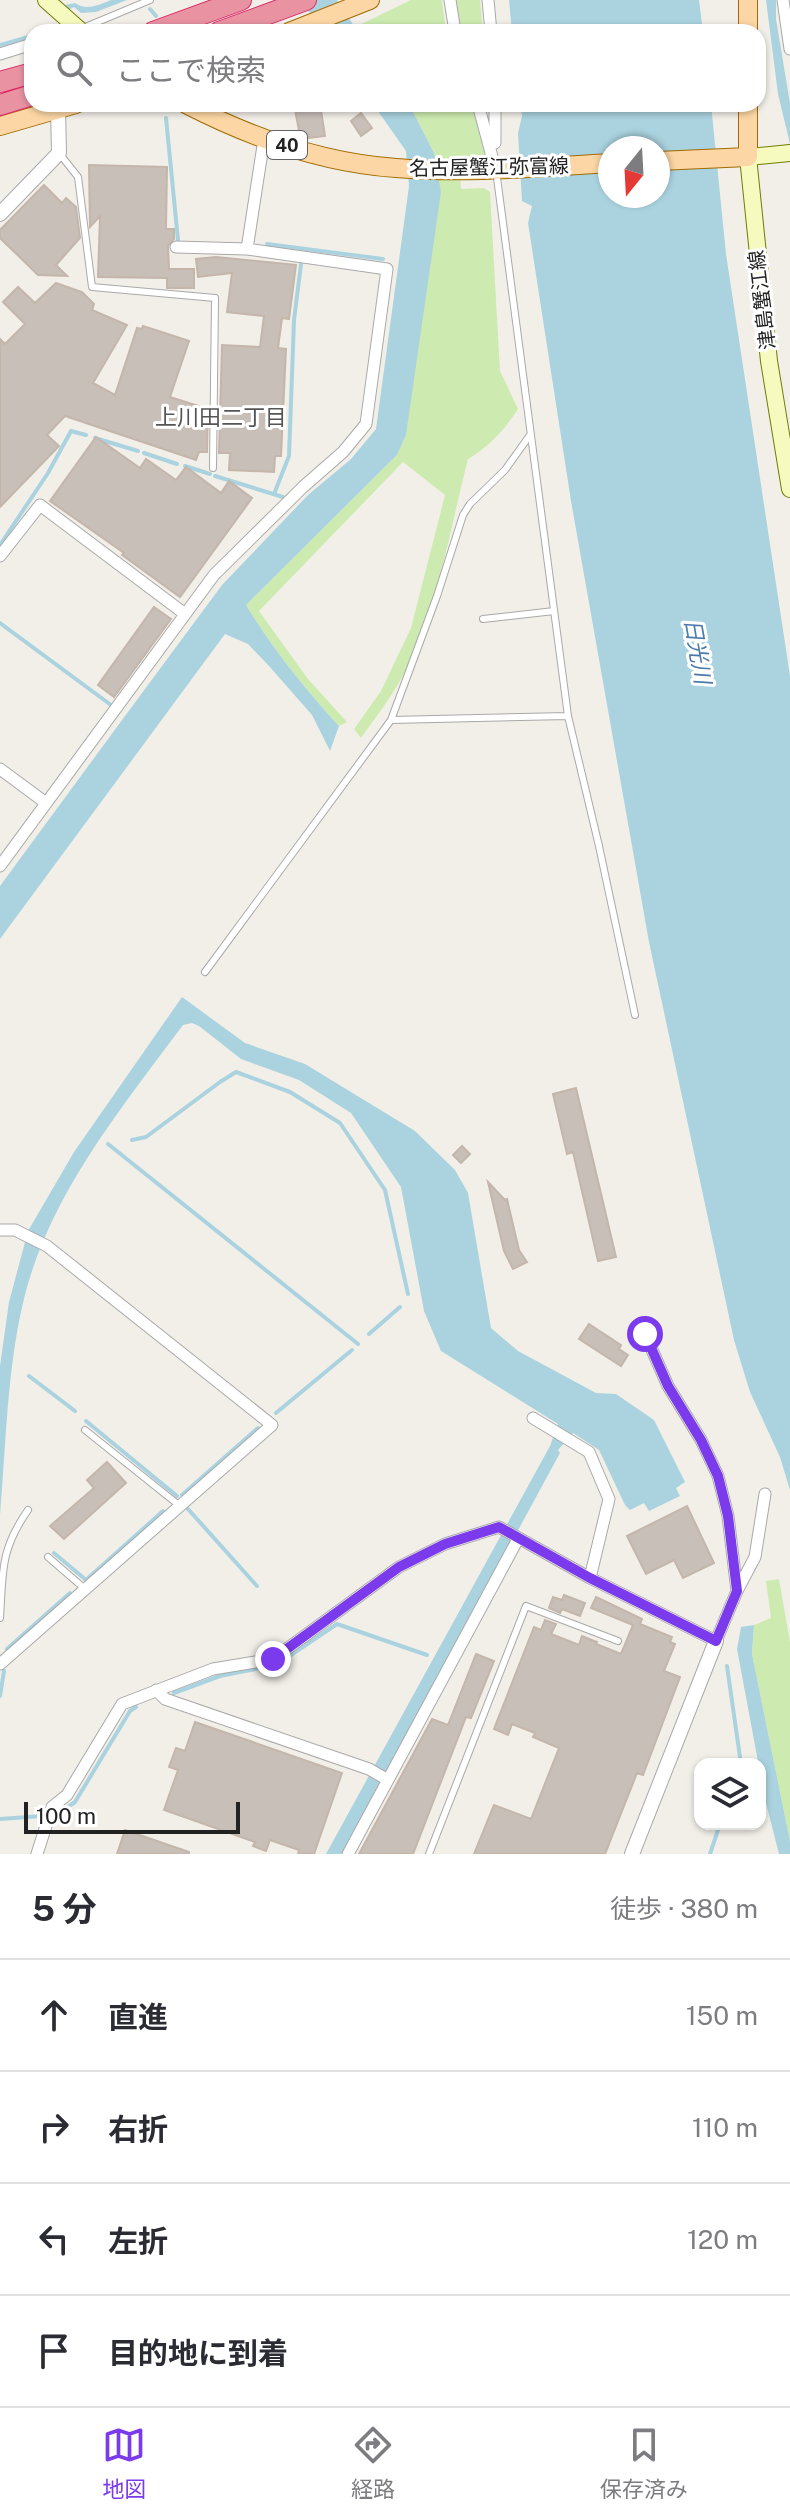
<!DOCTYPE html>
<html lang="ja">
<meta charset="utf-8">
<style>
body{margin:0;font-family:"Public Sans","Noto Sans JP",sans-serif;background:#f2f2f3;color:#2b2b33}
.controls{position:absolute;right:24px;bottom:24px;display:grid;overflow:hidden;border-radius:16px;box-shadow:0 2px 6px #0004}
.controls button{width:72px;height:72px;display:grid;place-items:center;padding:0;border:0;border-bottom:2px solid #e1e1e2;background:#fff;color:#2b2b33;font:40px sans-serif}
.compass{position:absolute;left:598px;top:136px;width:72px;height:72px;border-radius:50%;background:#fff;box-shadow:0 2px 6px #0004;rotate:198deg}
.scale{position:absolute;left:24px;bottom:20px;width:216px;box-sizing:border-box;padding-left:8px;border:4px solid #222;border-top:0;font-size:22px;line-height:28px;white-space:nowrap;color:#222;-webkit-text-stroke:6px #fff;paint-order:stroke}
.stop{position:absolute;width:24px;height:24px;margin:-18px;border:6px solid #7c3aed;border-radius:50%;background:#fff}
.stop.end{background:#7c3aed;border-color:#fff;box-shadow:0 2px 8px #0008}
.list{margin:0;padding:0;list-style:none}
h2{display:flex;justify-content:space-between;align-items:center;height:104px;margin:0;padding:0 32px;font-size:34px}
h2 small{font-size:26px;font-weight:400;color:#7c7c81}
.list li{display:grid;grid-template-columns:52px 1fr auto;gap:24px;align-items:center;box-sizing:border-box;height:112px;padding:0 32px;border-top:2px solid #e1e1e2}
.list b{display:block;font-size:30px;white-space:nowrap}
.list em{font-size:26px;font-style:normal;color:#7c7c81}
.icon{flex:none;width:44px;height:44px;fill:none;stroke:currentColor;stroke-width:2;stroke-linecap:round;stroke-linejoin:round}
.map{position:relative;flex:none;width:790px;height:1854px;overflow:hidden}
.search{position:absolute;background:#fff;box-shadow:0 2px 6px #0004;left:24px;right:24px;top:24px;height:88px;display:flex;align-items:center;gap:20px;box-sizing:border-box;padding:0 28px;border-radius:24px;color:#7c7c81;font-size:30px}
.sheet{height:552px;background:#fff}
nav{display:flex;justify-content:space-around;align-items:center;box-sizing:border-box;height:112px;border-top:2px solid #e1e1e2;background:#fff;font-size:22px;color:#7c7c81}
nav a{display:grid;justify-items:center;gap:4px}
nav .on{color:#7c3aed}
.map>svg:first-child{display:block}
</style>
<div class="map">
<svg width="790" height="1854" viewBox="0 0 790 1854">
<rect width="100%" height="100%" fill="#f2efe9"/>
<path fill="#cdebb0" d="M411 0H442L446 32H358L355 27Z
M454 0H480L483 32H462Z
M409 104H470L484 139 486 159 482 163H460L461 189 484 188 490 192 500 371 518 409C504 430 490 446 468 459 450 529 437 613 402 677 391 698 375 718 361 738L354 729 381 691 411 628 445 495 403 462 259 611 308 679 347 722 339 726C304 688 273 649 246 605L397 455 406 435 434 153Z
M779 1579 790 1642V1841L752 1654 754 1625 771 1618 766 1581Z"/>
<path fill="#aad3df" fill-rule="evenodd" d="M111 0H127L96 12 81 13 74 7 68 10 65 5 75 3C86 11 99 5 111 0Z
M301 0H337L358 32H323Z
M509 0H699L703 32H512Z
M766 0H776V19L790 103V144L778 94Z
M373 104H409L434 153 441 192 406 435 397 455 246 605C273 649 304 688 339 726L330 751 312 715 269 666 248 644 225 634 0 939V886L125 716 222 585 308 495 351 459 376 429 409 186 406 151Z
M520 104H711L726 254 790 676V1490L780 1457 750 1392 734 1340 649 942 571 501 528 223 532 206 522 201 518 133 522 116ZM610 148H658V196H610Z
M182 997 245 1043 305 1064 415 1131 455 1170 468 1193 491 1328 518 1351 596 1393 616 1394 654 1420 685 1482 676 1488 680 1496 649 1511 644 1503 630 1510 625 1505 599 1450 573 1433 558 1450 560 1453 342 1854H326L550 1446 558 1424 441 1351 424 1311 401 1187 351 1113 299 1080 241 1059 199 1026 192 1023 183 1025C120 1110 47 1198 23 1303 7 1371 6 1445 0 1515V1366L9 1302 28 1231 74 1152Z
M754 1625 752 1654 790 1841V1854H779L765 1799 737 1649 741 1627Z"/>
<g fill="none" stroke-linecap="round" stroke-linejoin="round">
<path stroke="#aad3df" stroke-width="4" d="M150 9 156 16
M47 32 51 31
M0 45 32 36
M166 118 178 240
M267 244 383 259
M95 438 138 451
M144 453 177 464
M185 466 210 474
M215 476 283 497
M274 494 289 456 294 320 301 264
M0 545 48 473 71 431 86 435
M0 623 111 705
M132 1140 146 1137 220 1082 236 1072 290 1092 340 1123 385 1190 408 1294
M108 1144 358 1344
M369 1334 400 1307
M29 1376 75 1411
M276 1413 352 1350
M86 1421 177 1496
M182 1495 258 1428
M188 1509 257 1586
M54 1553 86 1580 163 1511
M7 1649 70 1593
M727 1666 741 1764
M174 1693 220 1676 276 1665 337 1624 427 1655
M0 1696 4 1671
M62 1811 75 1802 130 1711 136 1707
M0 1819 42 1816
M710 1854 720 1824"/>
</g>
<path fill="#c7bfb8" stroke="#c4b6ab" stroke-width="2" d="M294 104H320L325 136 309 138 308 134 300 136Z
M361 113 372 128 361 136 351 121Z
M89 165 167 167 166 229H174V239L168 246 169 269H194V288H167V278L98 277 100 216 90 227Z
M44 185 62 203 66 198 76 207 80 238 56 265 67 276 38 275 0 238V230Z
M216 257 296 265 289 319 282 318 278 348 286 349 281 456H275L274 472 229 470 230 453H219L222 345 260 347 264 316 227 312 232 273 198 277 196 259Z
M56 283 82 292 94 304 92 310 127 325 93 383 115 395 137 328 142 329 143 326 189 341 170 397 208 409 207 452H199L196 460 65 416 47 435 59 446 0 507V339L5 344 25 324 3 302 18 287 35 303Z
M96 437 140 468 146 459 176 480 186 467 221 493 229 481 252 498 180 597 122 555 124 553 50 501Z
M154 607 171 619 114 697 98 685Z
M576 1088 616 1257 598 1261 573 1152 567 1154 553 1094Z
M462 1146 470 1154 461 1163 453 1155Z
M488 1182 505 1200 507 1199 519 1250 527 1262 513 1269 504 1251Z
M589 1324 621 1345 619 1349 628 1355 621 1366 579 1339Z
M107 1462 126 1483 64 1539 50 1526 94 1488 87 1480Z
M687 1506 714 1563 683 1578 674 1560 646 1574 627 1536Z
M564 1595 585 1603 580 1616 562 1609 560 1613 549 1608 553 1597 562 1600Z
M596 1597 642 1619 640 1624 672 1637 670 1642 675 1644 664 1671 680 1677 643 1775 637 1773 605 1854H474L494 1805 531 1819 559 1748 533 1737 535 1733 512 1724 508 1735 494 1729 534 1627 541 1630 545 1620 556 1624 551 1634 579 1645 582 1636 597 1642 596 1644 621 1654 633 1625 591 1608Z
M476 1654 494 1661 471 1718 466 1717 413 1854H359L432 1719 448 1725Z
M195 1722 342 1773 314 1854H298L299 1850 270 1840 266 1851 253 1846 255 1842 164 1810 178 1770 169 1767 176 1748 185 1751Z
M125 1830 189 1852V1854H117Z"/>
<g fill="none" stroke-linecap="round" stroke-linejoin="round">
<g stroke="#a9a9a9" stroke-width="8">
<path id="service" d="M83 28 150 0
M59 153 78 177 92 287 215 298 213 468
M496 170 568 716 599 846 635 1015
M483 619 554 611
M391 720 568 716
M205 972 391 720 437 596 463 515 470 504 505 470 530 435
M85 1430 180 1506
M48 1557 85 1589
M0 1618C3 1572 0 1550 28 1510
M429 1854 526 1606 618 1641"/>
</g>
<g stroke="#a9a9a9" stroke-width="13">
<path id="minor" d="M450 0 455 32
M488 0 491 32
M783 0 790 49
M0 54 32 44
M478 104 495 168
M495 104V143
M176 247 247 249
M0 556 40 505 185 614
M0 769 46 803
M0 866 214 575 303 487 343 452 366 424 387 269 247 249 264 139
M0 1230H15L47 1246 272 1425 0 1664
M533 1418 589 1452 609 1499 590 1578
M737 1591 755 1557 765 1494
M156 1690 165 1699 369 1769 388 1780
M37 1854 52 1807 67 1795 122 1704 213 1669 273 1659 399 1567 445 1544 499 1527 590 1578 716 1641 737 1591 728 1516 718 1476 701 1440 668 1386 645 1334
M348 1854 518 1539"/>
</g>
<g stroke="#a9a9a9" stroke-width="16">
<path id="tertiary" d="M0 214 59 153 58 109
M632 1854 716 1641"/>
</g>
<g stroke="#707d05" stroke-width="18">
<path id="secondary" d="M46 0 82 32
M790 153 748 157 769 361 790 489"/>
</g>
<g stroke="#a06b00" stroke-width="20">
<path id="primary" d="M748 0V32
M289 32 370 0
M186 104C250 137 323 163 396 168 467 174 539 167 610 163
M0 126 76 104
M658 161 748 157V104"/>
</g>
<g stroke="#dc2a67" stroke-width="22">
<path id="motorway" d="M153 32 241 0
M219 32 306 0
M0 82 32 73
M0 105 32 95"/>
</g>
<use href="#service" stroke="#fff" stroke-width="6"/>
<use href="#minor" stroke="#fff" stroke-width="11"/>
<use href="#tertiary" stroke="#fff" stroke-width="14"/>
<use href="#secondary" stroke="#f7fabf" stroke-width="16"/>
<use href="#primary" stroke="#fcd6a4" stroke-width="18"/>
<use href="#motorway" stroke="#e892a2" stroke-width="20"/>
</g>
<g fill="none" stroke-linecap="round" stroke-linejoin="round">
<path stroke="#7c3aed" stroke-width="10" d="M273 1659 399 1567 445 1544 499 1527 590 1578 716 1641 737 1591 728 1516 718 1476 701 1440 668 1386 645 1334"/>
</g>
<g text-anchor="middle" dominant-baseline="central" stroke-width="6" stroke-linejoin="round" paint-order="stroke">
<rect fill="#fff" stroke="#646464" stroke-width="2" x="267" y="131" width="40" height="28" rx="6"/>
<g font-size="18" font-weight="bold" fill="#222">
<text x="287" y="145">40</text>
</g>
<g font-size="20" fill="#222" stroke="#fff">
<text transform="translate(489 167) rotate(-1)">名古屋蟹江弥富線</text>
<text transform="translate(762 300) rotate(-97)">津島蟹江線</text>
</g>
<g font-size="22" fill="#555" stroke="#fff">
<text x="221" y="417">上川田二丁目</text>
</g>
<g font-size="22" font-style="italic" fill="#4a7aab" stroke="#fff">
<text transform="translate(698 651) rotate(80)">日光川</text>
</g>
</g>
</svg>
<div class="controls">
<button><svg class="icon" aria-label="layers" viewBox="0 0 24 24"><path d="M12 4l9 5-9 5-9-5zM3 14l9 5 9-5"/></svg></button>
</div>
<svg class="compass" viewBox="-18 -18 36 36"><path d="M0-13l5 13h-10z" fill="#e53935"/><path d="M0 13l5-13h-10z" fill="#7c7c81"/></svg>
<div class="scale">100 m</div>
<div class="stop" style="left:645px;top:1334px"></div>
<div class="stop end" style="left:273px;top:1659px"></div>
<div class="search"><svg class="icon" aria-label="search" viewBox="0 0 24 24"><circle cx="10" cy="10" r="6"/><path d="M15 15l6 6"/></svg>ここで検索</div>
</div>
<section class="sheet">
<h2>5 分<small>徒歩 · 380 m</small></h2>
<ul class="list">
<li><svg class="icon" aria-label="ahead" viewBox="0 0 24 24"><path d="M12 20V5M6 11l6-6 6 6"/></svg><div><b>直進</b></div><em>150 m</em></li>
<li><svg class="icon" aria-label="right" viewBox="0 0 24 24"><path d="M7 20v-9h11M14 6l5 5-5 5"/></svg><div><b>右折</b></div><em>110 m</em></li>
<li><svg class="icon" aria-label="left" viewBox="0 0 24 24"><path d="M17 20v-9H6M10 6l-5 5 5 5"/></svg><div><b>左折</b></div><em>120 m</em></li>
<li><svg class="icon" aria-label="arrive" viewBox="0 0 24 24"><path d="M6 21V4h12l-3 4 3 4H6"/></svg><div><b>目的地に到着</b></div></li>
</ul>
</section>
<nav>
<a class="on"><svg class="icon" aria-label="map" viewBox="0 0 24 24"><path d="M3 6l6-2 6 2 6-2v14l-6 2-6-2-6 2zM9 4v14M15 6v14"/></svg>地図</a>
<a><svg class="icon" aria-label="directions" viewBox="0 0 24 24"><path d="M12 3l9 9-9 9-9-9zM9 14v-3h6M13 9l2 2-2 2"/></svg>経路</a>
<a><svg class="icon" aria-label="saved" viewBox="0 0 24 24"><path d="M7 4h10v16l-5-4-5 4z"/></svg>保存済み</a>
</nav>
